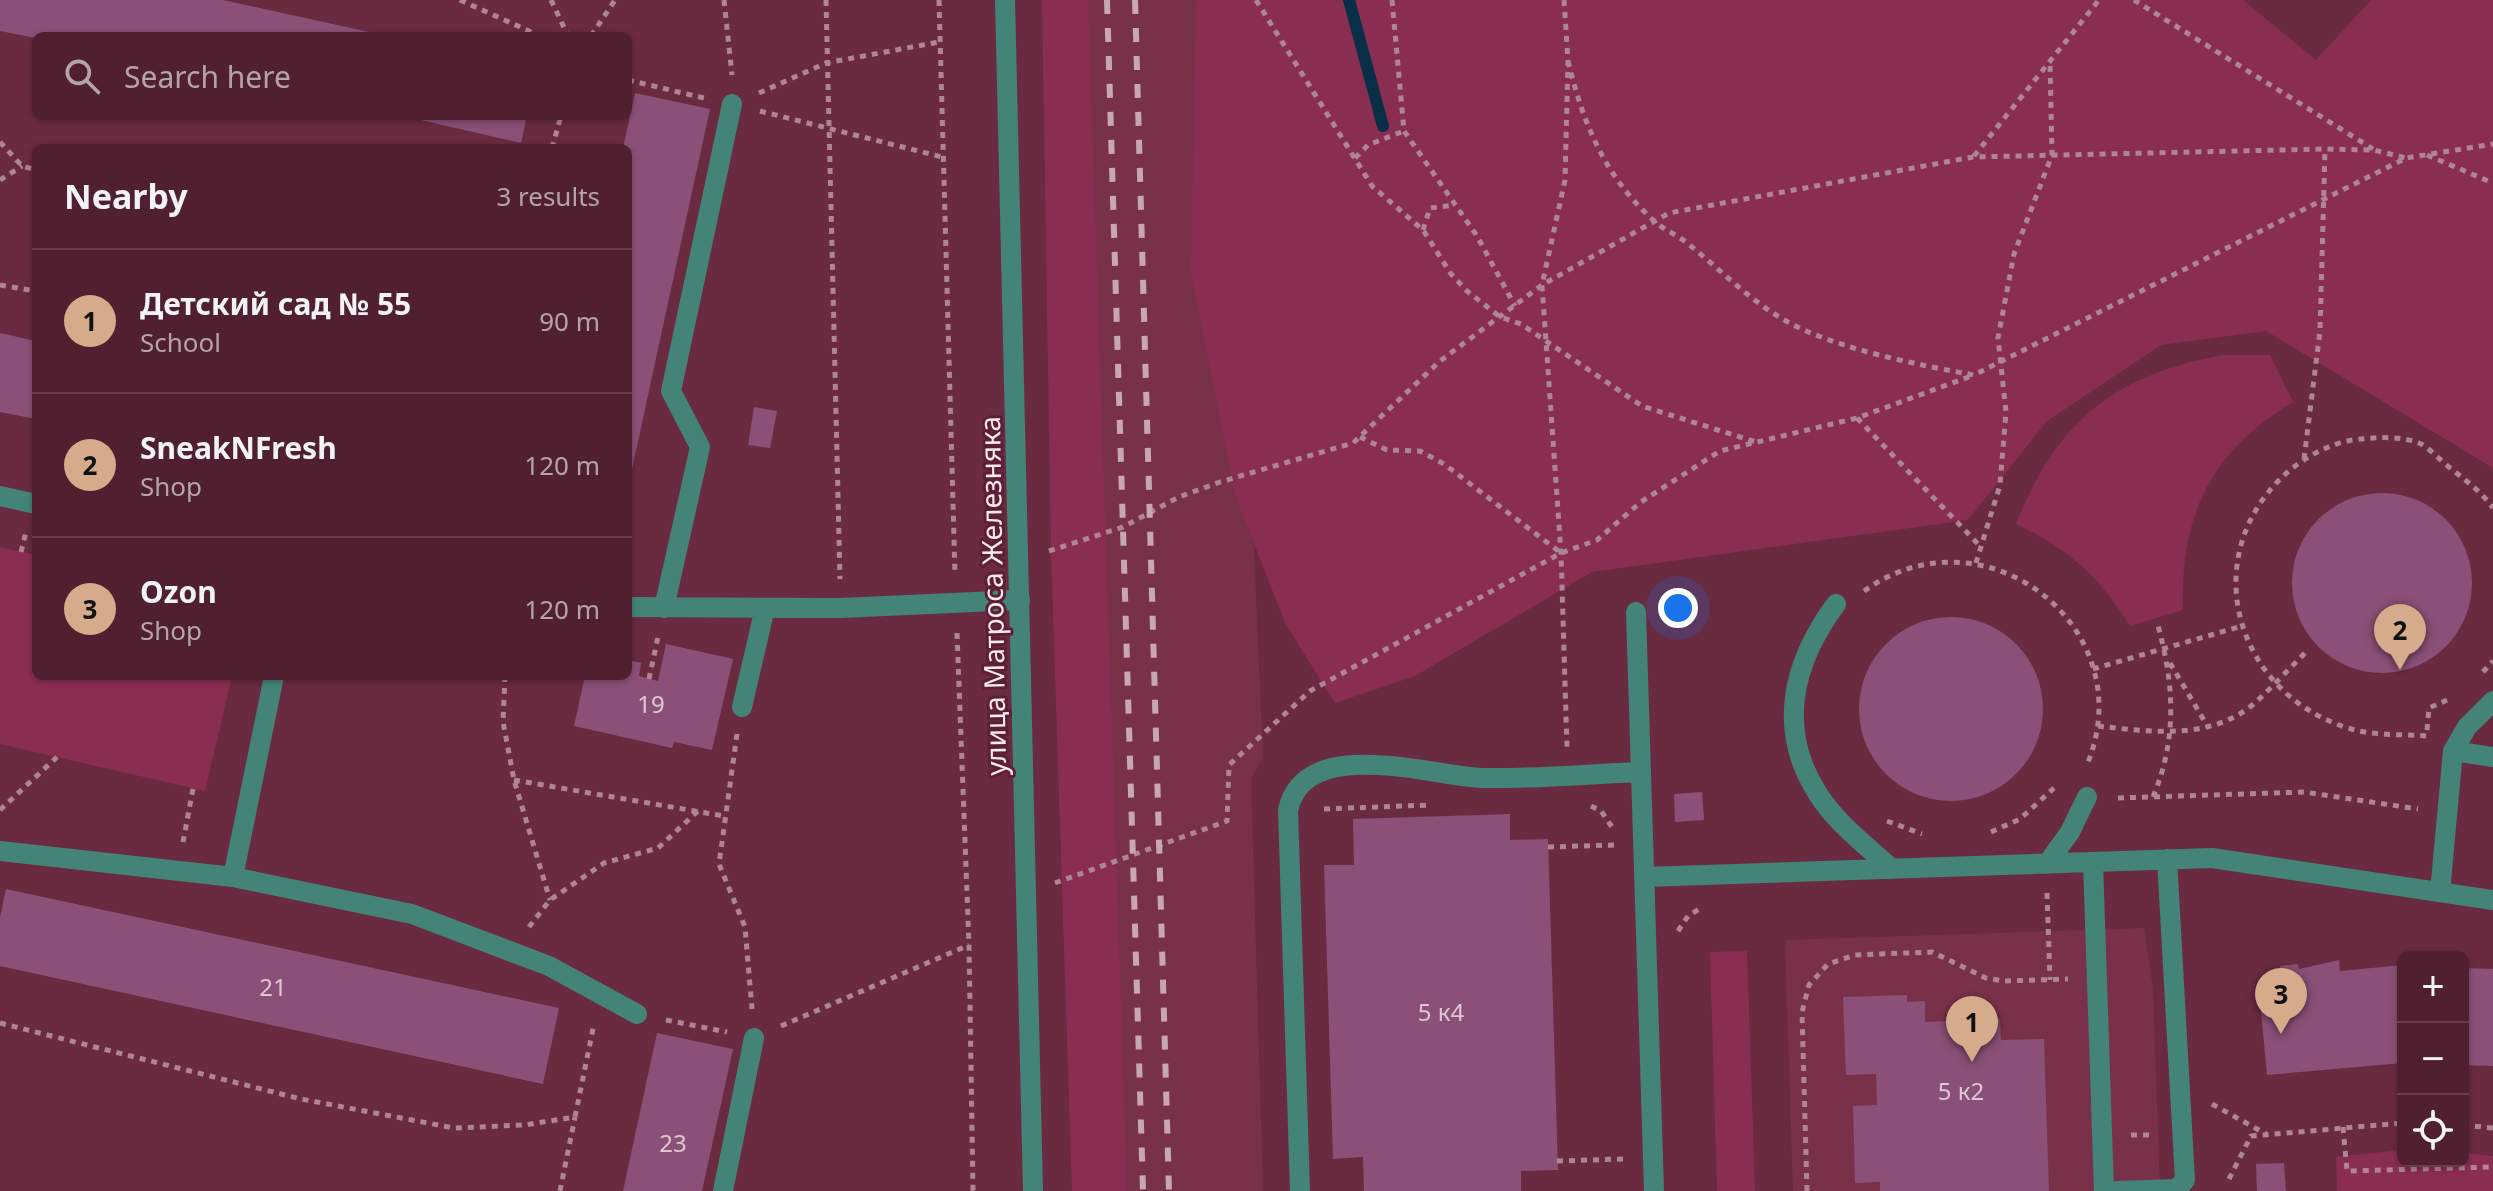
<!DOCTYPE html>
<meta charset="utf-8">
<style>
body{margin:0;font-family:"Noto Sans",sans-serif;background:#5a2d3c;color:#f1f3f6}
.controls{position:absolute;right:24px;bottom:24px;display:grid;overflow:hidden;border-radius:12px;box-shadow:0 2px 6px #0004}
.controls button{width:72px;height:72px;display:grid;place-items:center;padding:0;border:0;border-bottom:2px solid #673e4c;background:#502030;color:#f1f3f6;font:40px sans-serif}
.you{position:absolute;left:1678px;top:608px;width:28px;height:28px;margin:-20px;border:6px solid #fff;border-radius:50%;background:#1a73e8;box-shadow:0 0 0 12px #1a73e833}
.badge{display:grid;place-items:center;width:52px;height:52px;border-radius:50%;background:#d6ab8b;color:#111;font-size:26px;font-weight:700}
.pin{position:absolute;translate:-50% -66px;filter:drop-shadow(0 2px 4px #0008)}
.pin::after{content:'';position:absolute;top:42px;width:28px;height:24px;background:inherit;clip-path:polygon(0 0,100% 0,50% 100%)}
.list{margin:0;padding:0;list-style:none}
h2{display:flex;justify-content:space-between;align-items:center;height:104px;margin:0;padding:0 32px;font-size:34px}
h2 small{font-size:26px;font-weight:400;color:#b4a3ab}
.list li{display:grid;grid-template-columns:52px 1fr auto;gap:24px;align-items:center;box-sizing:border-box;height:144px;padding:0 32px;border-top:2px solid #673e4c}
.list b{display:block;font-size:30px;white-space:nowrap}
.list p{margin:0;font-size:26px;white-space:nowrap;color:#b4a3ab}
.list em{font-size:26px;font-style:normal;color:#b4a3ab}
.icon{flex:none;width:44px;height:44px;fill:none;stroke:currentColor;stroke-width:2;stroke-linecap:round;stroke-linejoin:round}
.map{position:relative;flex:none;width:2493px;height:1191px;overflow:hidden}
.search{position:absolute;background:#502030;box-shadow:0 2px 6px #0004;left:32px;top:32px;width:600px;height:88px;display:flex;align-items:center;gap:20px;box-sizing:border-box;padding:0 28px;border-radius:12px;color:#b4a3ab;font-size:30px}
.panel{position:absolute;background:#502030;box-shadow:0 2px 6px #0004;left:32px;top:144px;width:600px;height:536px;border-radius:12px}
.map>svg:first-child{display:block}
</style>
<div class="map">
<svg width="2493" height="1191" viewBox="0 0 2493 1191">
<rect width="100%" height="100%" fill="#6a2a40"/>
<path fill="#79314a" d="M1051 0H1230L1263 758 1251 779 1263 1191H1083Z
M2144 928 2153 989 2160 1191H1793L1785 940Z"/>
<path fill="#8a2e51" d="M1042 0H1088L1127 1191H1072L1051 551Z
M1196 0H2243L2316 60 2371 0H2493V468L2266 331 2161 345 2047 421 1968 520 1592 572 1415 676 1335 703 1285 623 1235 494 1191 274Z
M2223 355H2270L2293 402C2211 452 2180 514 2183 610L2130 626C2100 577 2068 548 2016 524 2057 421 2114 375 2223 355Z
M0 547 36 555V676H232L205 791 0 744Z
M1747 951 1755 1191H1717L1710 952Z
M2392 1151 2403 1152V1161H2463V1153L2493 1156V1191H2337L2336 1157Z"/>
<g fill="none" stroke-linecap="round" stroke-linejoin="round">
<path stroke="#082f47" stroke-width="12" d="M1349 0 1383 126"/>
</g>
<path fill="#8a5077" d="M0 0H223L383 35 36 38 0 31Z
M635 93 710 109 629 483 628 148H623Z
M403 116H527L521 143Z
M0 333 36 341V419L0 412Z
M754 407 777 411 770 448 748 445Z
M2292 583a90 90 0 1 1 180 0a90 90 0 1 1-180 0Z
M1859 709a92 92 0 1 1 184 0a92 92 0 1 1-184 0Z
M666 644 733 659 712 750 674 742 672 748 574 726 585 676H628V660L641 663 639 676 658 681Z
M1702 792 1704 820 1675 822 1674 794Z
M1510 814V840L1548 839 1558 1170 1521 1171V1191H1364L1363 1157 1333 1159 1324 865H1354L1353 819Z
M6 889 559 1008 543 1084 0 966V917Z
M2339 960 2340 971 2403 965V1063L2267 1075 2258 980 2281 977 2280 966 2298 964 2299 969Z
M2463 968 2493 969V1066L2463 1065Z
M1907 995V1002L1925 1001V1022L2000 1019 2001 1040 2044 1039 2049 1191H1880V1182L1855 1183 1853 1106 1877 1105 1876 1074 1846 1075 1843 997Z
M657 1033 733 1049 702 1191H623Z
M2284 1163 2286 1191H2257L2256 1164Z"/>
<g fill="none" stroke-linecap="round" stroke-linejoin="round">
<path stroke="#af8593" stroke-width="5" stroke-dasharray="6 6" stroke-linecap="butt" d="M460 0 540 36
M551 0 568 36
M724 0 732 75
M826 0 840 579
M939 0 955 575
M1256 0 1372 186 1423 230 1451 274 1467 291 1500 317 1521 324 1642 406 1756 442
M1392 0 1404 131 1477 236 1515 306
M1564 0 1568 61 1565 180 1542 285 1561 553 1567 748
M2134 0 2373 149
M591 36 615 0
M1568 61C1583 123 1604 175 1652 219 1662 229 1676 234 1687 243 1725 273 1758 310 1804 330 1854 352 1919 365 1974 375L2406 158 2493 144
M628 80 704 98
M759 93 826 63 939 42
M760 111 946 158
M0 142 22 166 36 170
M552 148 561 116
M2427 155 2493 183
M1974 156 2099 0
M1355 158 1368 145 1404 131
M0 180 22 166
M1423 230 1430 208 1454 205
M0 285 36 291
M1857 418 1981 547
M1360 437 1387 450 1420 451 1444 464 1561 553
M2304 459 2320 331 2325 149
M1049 551 1123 527 1179 497 1220 482 1353 443 1440 361 1542 285 1669 213 1973 157 2325 149 2374 150 2406 158
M21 552 26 532
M1976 563 2000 485 2006 412 1998 338 2014 254 2052 155 2050 61
M1864 591C1985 504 2146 629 2086 767
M957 633 969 945 973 1191
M2170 663 2208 727
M2093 669 2242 626
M2483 672 2493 661
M505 676 503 722 514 780 550 900
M649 679 658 637
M2098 726C2152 732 2213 741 2257 701 2273 686 2289 669 2305 653
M2427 730 2429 708 2447 700
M737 734 719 864 745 927 752 1009
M2426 736C2402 734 2372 736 2348 728 2232 692 2195 551 2290 470 2310 454 2335 441 2361 439 2380 437 2403 436 2421 444 2430 449 2440 460 2449 467 2465 480 2481 491 2493 508
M514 780 724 816
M2153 797C2178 737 2174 683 2157 622
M2118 798 2304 792 2418 809
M1591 806 1601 811 1612 827
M1324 809 1430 805
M0 810 57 757
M1887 821 1922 834
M1991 832 2020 819 2054 788
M183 842 193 789
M1548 847 1614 845
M1055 883 1227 821 1229 765 1310 691 1561 553 1597 540 1641 502 1720 451 1857 418 1974 375
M2047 893 2050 980
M529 927 550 900 604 863 658 848 699 810
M1678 931 1688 916 1701 908
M666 1020 727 1032
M0 1023 301 1099 454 1128 524 1125 575 1117 594 1024
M781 1026 969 945
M2212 1104 2266 1134
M2463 1125 2493 1128
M2343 1127 2347 1171 2493 1167
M2131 1135H2153
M1557 1161 1623 1159
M2229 1179 2251 1136 2403 1123
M560 1191 575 1117
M1807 1191 1802 1012 1809 985 1828 964 1855 955 1932 952 1986 978 2004 981 2068 979"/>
<path stroke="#448478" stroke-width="20" d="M0 496 36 504
M1836 604C1793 662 1776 729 1818 794 1836 823 1867 846 1892 869
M628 607 841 608 1020 600
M664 608 700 447 671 391 732 104
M1636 612 1654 1191
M742 707 765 608
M2453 751 2493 757
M0 851 233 877 412 914 549 966 637 1014
M2093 862 2104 1191
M2047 864 2070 832 2087 797
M233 877 274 676
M1644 877 2212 858 2493 900
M2440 892 2453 751 2467 727 2493 701
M723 1191 754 1038
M1300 1191 1288 810C1305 734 1431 776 1482 778 1534 779 1588 774 1641 772
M2117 1191 2177 1189 2185 1180 2167 859"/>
<path stroke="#448478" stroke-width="20" d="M1005 0 1033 1191"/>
<path stroke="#c8a7b2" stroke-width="6" stroke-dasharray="14 14" stroke-linecap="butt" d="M1107 0 1143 1191
M1135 0 1169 1191"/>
</g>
<g text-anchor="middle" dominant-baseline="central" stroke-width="6" stroke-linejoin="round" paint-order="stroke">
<g font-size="24" fill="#e0c5d2">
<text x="651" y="703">19</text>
<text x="273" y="986">21</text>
<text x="1441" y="1011">5 к4</text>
<text x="1961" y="1090">5 к2</text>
<text x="673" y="1142">23</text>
</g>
<g font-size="28" fill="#fcecf0" stroke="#5e1f36">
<text transform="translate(992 596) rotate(-91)">улица Матроса Железняка</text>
</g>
</g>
</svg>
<div class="controls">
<button>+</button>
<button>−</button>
<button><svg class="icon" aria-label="locate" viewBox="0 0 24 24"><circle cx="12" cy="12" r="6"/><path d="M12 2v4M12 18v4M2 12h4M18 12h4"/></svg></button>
</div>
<div class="you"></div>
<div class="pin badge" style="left:1972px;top:1062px">1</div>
<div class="pin badge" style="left:2400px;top:670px">2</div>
<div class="pin badge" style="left:2281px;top:1034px">3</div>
<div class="search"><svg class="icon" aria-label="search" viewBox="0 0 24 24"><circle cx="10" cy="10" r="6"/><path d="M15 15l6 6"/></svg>Search here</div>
<section class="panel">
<h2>Nearby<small>3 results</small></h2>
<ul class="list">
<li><span class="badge">1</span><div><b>Детский сад № 55</b><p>School</p></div><em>90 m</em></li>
<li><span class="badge">2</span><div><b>SneakNFresh</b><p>Shop</p></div><em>120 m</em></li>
<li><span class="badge">3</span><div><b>Ozon</b><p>Shop</p></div><em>120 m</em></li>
</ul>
</section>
</div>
